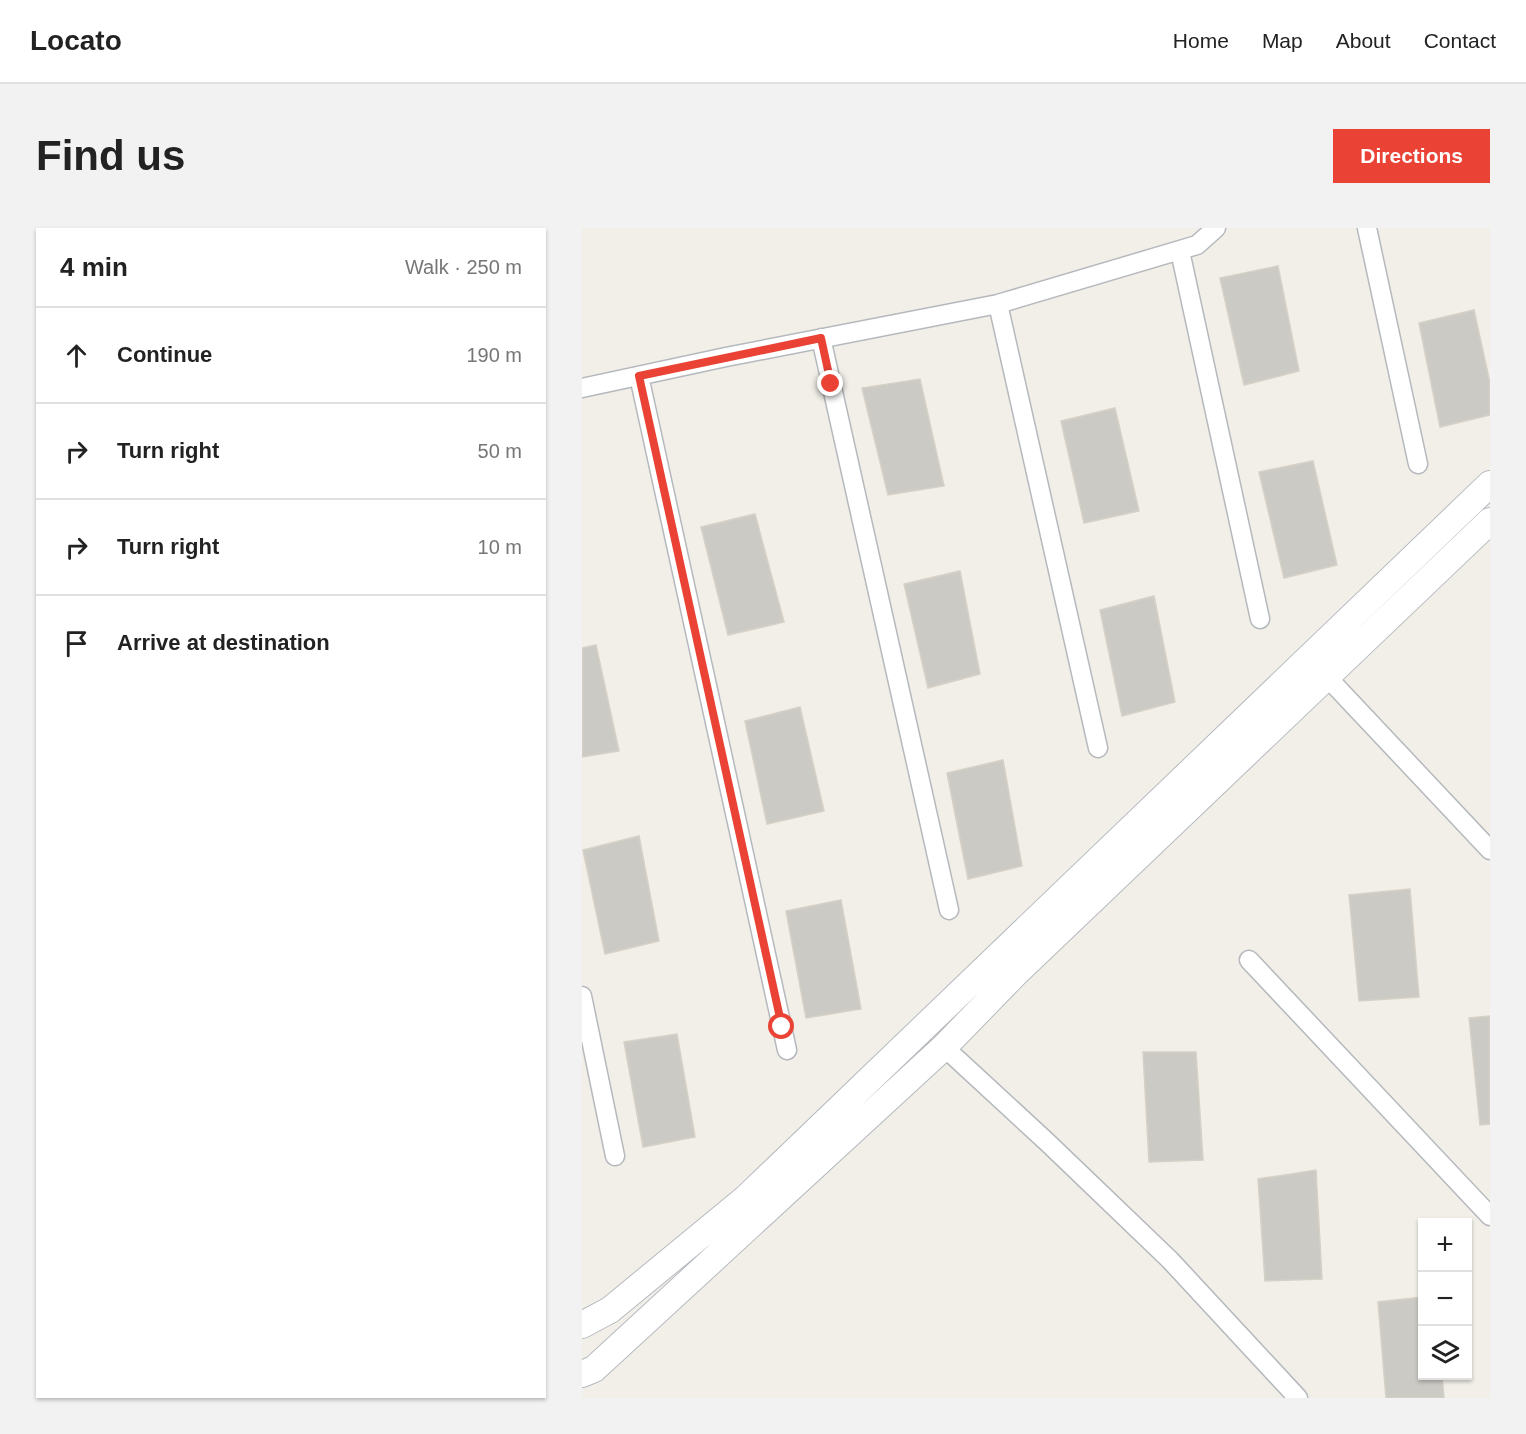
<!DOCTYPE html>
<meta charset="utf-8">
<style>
body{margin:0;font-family:Helvetica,sans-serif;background:#f2f2f2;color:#222}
.controls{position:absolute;right:18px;bottom:18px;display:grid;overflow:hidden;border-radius:0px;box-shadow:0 2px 4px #0004}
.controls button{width:54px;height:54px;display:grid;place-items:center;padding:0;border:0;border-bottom:2px solid #e0e0e0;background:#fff;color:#222;font:30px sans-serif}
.stop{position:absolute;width:18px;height:18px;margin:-14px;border:4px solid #ea4335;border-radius:50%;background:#fff}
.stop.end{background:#ea4335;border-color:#fff;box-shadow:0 2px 6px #0008}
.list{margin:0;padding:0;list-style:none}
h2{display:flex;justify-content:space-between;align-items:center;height:78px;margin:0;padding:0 24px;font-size:26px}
h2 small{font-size:20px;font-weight:400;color:#767676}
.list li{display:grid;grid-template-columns:39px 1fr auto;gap:18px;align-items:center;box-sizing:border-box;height:96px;padding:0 24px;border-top:2px solid #e0e0e0}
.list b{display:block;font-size:22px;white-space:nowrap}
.list em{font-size:20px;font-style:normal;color:#767676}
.icon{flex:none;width:33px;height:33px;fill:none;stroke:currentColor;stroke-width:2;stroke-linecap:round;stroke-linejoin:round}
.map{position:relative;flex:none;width:908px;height:1170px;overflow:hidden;border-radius:0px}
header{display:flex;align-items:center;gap:36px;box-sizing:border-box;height:84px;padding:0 30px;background:#fff;border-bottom:2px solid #e0e0e0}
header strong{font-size:28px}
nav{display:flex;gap:33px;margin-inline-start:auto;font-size:21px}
.intro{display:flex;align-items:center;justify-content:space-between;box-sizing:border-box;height:144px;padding:0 36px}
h1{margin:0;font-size:42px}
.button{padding:15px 27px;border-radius:0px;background:#ea4335;color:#fff;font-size:21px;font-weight:700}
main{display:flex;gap:36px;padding:0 36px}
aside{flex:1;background:#fff;border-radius:0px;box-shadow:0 2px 4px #0004}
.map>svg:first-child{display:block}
</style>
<header>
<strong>Locato</strong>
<nav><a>Home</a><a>Map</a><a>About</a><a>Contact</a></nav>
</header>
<div class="intro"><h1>Find us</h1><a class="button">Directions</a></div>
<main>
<aside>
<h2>4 min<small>Walk · 250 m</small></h2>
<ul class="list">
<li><svg class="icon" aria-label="ahead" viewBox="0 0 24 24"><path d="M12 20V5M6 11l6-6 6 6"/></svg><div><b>Continue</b></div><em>190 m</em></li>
<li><svg class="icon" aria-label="right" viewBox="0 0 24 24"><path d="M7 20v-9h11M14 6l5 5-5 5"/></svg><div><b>Turn right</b></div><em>50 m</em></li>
<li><svg class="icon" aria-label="right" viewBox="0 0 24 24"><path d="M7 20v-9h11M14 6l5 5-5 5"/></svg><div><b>Turn right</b></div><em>10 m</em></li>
<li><svg class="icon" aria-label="arrive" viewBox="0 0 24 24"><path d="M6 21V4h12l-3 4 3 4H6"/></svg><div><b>Arrive at destination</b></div></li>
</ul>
</aside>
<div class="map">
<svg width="908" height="1170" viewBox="0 0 908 1170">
<rect width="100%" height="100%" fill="#f1efe8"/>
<path fill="#cccac5" stroke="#d6d1c6" stroke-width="1.5" d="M696 38 717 143 662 157 638 50Z
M892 82 908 155V187L858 199 837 95Z
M338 151 362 258 306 267 280 160Z
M533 180 557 283 502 295 479 193Z
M731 233 755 337 702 350 677 244Z
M173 286 202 394 146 407 119 299Z
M378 343 398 446 346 460 322 356Z
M572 368 593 474 540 488 518 382Z
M14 417 37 523 0 529V420Z
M218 479 242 583 185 596 163 493Z
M421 532 440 638 386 651 365 545Z
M57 608 77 713 23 726 1 622Z
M828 661 837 769 777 773 767 667Z
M259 672 279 781 224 790 204 683Z
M908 788V896L898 897 887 790Z
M95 806 113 909 61 919 42 814Z
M561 824H614L621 932 567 934Z
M734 942 740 1051 683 1053 676 951Z
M840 1069V1148H860L862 1170H804L796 1074Z"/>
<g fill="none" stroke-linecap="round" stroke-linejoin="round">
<g stroke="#b5b8bc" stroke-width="21">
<path id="street" d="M785 0 836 236
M598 23 678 391
M416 76 516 520
M239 110 367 682
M57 148 205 822
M0 160 144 129 416 76 615 17 634 0
M745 449 908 622
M667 732 908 988
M0 768 33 928
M362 819 465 914 588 1032 716 1170"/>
</g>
<g stroke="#b6babf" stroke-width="28">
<path id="secondary" d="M0 1097 28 1082 164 970 908 256
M0 1146 12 1141 362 819 435 744 908 293"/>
</g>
<use href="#street" stroke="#fff" stroke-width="18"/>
<use href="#secondary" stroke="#fff" stroke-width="26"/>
</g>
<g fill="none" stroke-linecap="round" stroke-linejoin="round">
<path stroke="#ea4335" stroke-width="8" d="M200 799 57 148 239 110 249 156"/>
</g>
</svg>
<div class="controls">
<button>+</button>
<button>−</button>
<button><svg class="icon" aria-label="layers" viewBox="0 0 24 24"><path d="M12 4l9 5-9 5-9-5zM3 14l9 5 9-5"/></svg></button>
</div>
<div class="stop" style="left:200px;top:799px"></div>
<div class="stop end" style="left:249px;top:156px"></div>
</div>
</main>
